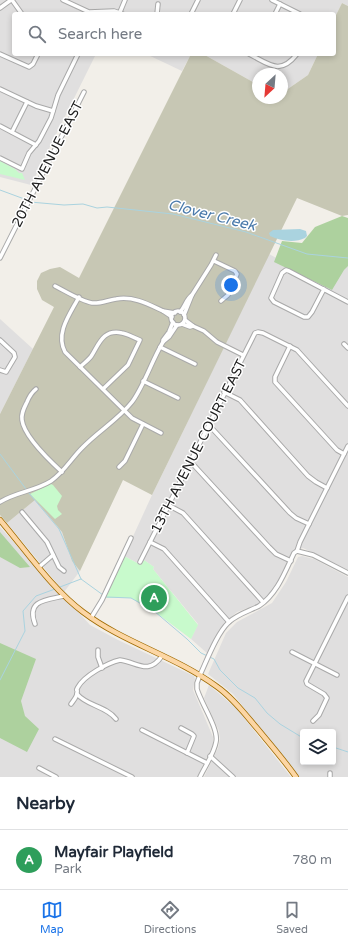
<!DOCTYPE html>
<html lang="en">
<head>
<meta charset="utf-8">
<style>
  body { margin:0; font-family:"Varela Round",sans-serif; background:#f2f2f3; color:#1f2937 }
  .controls { position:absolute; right:12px; bottom:12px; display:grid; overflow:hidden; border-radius:4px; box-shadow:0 2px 6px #0003 }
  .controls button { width:36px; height:36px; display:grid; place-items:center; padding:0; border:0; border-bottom:1px solid #e0e1e3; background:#fff; color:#1f2937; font:20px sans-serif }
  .compass { position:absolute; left:252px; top:68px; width:36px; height:36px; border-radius:50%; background:#fff; box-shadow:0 2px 6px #0003; rotate:206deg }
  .you { position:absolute; left:231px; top:285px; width:14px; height:14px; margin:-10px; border:3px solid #fff; border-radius:50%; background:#1a73e8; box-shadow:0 0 0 6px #1a73e833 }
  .badge { display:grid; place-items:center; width:26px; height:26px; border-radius:50%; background:#1a73e8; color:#fff; font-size:13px; font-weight:700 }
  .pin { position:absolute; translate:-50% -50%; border:2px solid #fff; box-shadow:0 1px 4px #0006 }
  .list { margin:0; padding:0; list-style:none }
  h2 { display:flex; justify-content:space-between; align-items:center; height:52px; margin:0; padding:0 16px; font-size:17px }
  h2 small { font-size:13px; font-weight:400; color:#747a83 }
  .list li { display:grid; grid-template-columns:26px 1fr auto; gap:12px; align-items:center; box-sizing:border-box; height:60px; padding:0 16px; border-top:1px solid #e0e1e3 }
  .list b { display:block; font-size:15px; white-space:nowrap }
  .list p { margin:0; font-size:13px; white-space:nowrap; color:#747a83 }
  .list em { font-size:13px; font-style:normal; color:#747a83 }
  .icon { flex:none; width:22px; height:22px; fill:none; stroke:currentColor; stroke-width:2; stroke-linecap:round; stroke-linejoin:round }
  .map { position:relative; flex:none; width:348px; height:777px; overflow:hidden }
  .search { position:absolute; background:#fff; box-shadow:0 2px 6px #0003; left:12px; right:12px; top:12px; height:44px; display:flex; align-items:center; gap:10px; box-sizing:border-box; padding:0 14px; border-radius:4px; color:#747a83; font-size:15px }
  .sheet { height:112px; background:#fff }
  nav { display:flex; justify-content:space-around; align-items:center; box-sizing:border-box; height:56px; border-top:1px solid #e0e1e3; background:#fff; font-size:11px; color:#747a83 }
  nav a { display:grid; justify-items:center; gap:2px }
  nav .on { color:#1a73e8 }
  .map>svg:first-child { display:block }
  .residential { fill:#e0dfdf; fill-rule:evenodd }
  .construction { fill:#c7c7b4 }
  .forest { fill:#add19e }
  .park { fill:#c8facc }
  .water { fill:#aad3df }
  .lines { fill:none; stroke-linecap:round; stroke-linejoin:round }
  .stream { stroke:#aad3df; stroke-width:1 }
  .minor-casing { stroke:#a9a9a9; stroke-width:5.5 }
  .major-casing { stroke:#a06b00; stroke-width:6 }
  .minor { stroke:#fff; stroke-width:3.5 }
  .major { stroke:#fcd6a4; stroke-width:4.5 }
  .labels { text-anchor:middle; stroke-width:3; stroke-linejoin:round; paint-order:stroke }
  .street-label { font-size:14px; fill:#222; stroke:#fff }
  .water-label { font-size:15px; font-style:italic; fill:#4a7aab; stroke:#fff }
</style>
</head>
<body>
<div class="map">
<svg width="348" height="777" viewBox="0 0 348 777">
  <rect width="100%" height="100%" fill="#f2efe9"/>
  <g class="residential">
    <path d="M0 0H348V6L342 3 334 19V14H14V54H96L31 185 0 177Z"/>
    <path d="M146 54H191L182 71Z"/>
    <path d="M203 54H318L308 75 282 93V74H258V85Z"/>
    <path d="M269 254 332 288 348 258V570L303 548 294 551 276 586 269 595 256 605 237 612 224 623 208 654 191 639 198 624 153 569 154 567 144 560 141 565 124 556 152 495Z"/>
    <path d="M0 319 33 349 0 414Z"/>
    <path d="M35 500 62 532 72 561 80 571 64 592 7 523Z"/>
    <path d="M0 527 90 625 118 640 194 676 195 679 193 690 213 737V745L197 777H0Z"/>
    <path d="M302 556 314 559 348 577V777H299L233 694 208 674 226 633 237 622 272 603 286 582 298 557ZM303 732H333V762H303Z"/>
    <path d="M209 685 237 709 291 777H204L218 748 220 739 219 731 204 698Z"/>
  </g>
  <path class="construction" d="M342 3 348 6V215L342 216 297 198 152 495 123 480 80 571 72 561 62 532 35 500 7 523 0 515V414L54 307 42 300 37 289V281L41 273 50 269 60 267 79 278 191 54H203L258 85V98H282V93L308 75 318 54H334V19Z"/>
  <g class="forest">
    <path d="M342 216 348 218V266L344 270 332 290 274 262 282 241 302 243 315 227Z"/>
    <path d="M0 532 30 567 20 568 0 557Z"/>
    <path d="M0 643 36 659 21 701 25 716 39 729 27 752 0 738Z"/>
  </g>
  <g class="park">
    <path d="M0 161 15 169 19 173H22L25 180 0 174Z"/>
    <path d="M51 484 53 485 62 496 57 506 58 510 62 514 55 519 30 494Z"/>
    <path d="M124 556 141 565 144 560 154 567 153 569 198 625 191 639 154 611 131 598H107L105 596Z"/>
  </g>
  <path class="water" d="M300 229 306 231 307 236 305 238C295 243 280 241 270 236L269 233 273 230Z"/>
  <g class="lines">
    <g class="stream">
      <path d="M0 190 27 200"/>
      <path d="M30 202 64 205 83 204 97 208 107 207 173 214 246 232 307 254 348 258"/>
      <path d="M0 454 26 489"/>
      <path d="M28 492 59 529 81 579 103 595"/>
      <path d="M60 587 81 579"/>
      <path d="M106 597 131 598 154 611 187 639 201 653 214 659 220 670 238 688 255 698 267 713 280 724 303 738"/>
      <path d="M0 680 25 631 23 611 36 596 55 589"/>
      <path d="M333 747 348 752"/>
    </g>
    <defs>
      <g id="minor">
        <path d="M12 0 22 14"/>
        <path d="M63 0 89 12 114 11 123 14"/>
        <path d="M272 0 300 14"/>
        <path d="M0 8 11 0"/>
        <path d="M120 12 125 0"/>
        <path d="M157 14 158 4"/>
        <path d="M191 14 198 0"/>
        <path d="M233 14 240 0"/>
        <path d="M275 14 280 4"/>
        <path d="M0 54 29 67 33 64 38 54"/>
        <path d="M249 54C269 64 280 76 297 54"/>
        <path d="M0 89 36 106 53 111"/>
        <path d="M0 126 36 145"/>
        <path d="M12 132 27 102"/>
        <path d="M0 158 22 169 29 153 39 141 51 118 58 95 78 54"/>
        <path d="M0 258 84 92"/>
        <path d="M214 261 235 271 237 274 228 295 221 301"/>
        <path d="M55 286C65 291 81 301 92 303 100 304 108 300 116 299 134 296 148 304 163 311"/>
        <path d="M324 289 312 312 308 317H304L274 302 271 298 282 273 286 270 289 271 348 302"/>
        <path d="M192 295 211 265 216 255"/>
        <path d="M79 297C70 314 55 333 65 352L132 418 161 433"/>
        <circle cx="178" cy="318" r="7"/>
        <path d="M180 312C185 307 186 299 192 295L184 315"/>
        <path d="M172 317 163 311 175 313"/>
        <path d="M173 322 169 332 163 340V342L169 337 177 325"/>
        <path d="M182 324 190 327 193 326 185 320"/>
        <path d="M193 326 204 331 217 342 243 355"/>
        <path d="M0 340 14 353 15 357 6 372 0 370"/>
        <path d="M344 344 348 348"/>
        <path d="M290 346 275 377V382L337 450 344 454"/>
        <path d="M160 347 195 364"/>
        <path d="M80 367C84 363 89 360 92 355 99 344 103 329 122 333 128 334 134 338 140 340L128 365 103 389"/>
        <path d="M143 381 178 398"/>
        <path d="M36 389C31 393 29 397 27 402 24 408 21 413 22 420 24 436 50 461 62 472"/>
        <path d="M224 392 240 400 308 476 316 482 327 488"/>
        <path d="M208 424 290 513 296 518 309 524"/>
        <path d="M190 461 269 547 276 554 291 561"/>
        <path d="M119 467 125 461 143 424"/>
        <path d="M0 502C16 492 35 491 51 481 64 472 71 459 82 448 98 431 118 420 132 402 144 386 152 360 163 342"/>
        <path d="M168 505 183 513 263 602"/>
        <path d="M22 512 47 542 59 567 64 571"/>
        <path d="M150 542 164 549 229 622"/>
        <path d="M297 551 313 555 348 573"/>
        <path d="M140 562 255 333 258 332 263 333 297 350 348 406"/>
        <path d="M39 567 53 555"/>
        <path d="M91 618 102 600 131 538"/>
        <path d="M35 624C26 600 46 600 64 596"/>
        <path d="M98 650V657L102 668"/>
        <path d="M292 652 337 675"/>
        <path d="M77 694C87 706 106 706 116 719"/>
        <path d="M71 704C73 701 77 697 77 693 78 687 75 693 78 687 84 676 107 663 120 660 137 662 148 676 162 656"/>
        <path d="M313 721 319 715 327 698 324 694 307 684 306 681 348 597"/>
        <path d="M181 728 192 734 194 736 187 753"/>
        <path d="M142 730 207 763"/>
        <path d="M55 739 132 777"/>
        <path d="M210 756 233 777"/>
        <path d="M39 768 56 777"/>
        <path d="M200 777C205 766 214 754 216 742 219 729 201 703 197 689V683L200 675C207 660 217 633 229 622 238 614 249 611 259 606 277 594 285 572 294 553L297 551 300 542 348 446"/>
        <path d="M330 777V773"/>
      </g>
      <path id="major" d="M0 520C25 549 52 589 83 612 124 643 175 656 216 686 232 697 244 713 256 727 270 744 284 760 296 777"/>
    </defs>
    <use href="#minor" class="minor-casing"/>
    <use href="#major" class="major-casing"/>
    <use href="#minor" class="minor"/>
    <use href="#major" class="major"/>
  </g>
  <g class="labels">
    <g class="street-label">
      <text transform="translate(47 164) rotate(-63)" y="5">20TH AVENUE EAST</text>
      <text transform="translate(198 446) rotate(-63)" y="5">13TH AVENUE COURT EAST</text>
    </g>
    <g class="water-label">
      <text transform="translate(212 215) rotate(14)" y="5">Clover Creek</text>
    </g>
  </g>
</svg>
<div class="controls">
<button><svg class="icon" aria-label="layers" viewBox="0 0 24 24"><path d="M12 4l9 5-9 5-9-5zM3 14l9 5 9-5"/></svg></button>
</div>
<svg class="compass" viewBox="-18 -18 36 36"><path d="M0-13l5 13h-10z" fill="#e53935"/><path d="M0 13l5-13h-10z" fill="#747a83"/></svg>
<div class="you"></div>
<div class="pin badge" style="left:154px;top:598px;background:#2e9e5b">A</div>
<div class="search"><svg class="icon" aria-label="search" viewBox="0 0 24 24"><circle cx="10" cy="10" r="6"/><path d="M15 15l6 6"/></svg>Search here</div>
</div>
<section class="sheet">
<h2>Nearby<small></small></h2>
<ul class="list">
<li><span class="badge" style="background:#2e9e5b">A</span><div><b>Mayfair Playfield</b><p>Park</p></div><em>780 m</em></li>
</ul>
</section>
<nav>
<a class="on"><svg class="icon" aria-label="map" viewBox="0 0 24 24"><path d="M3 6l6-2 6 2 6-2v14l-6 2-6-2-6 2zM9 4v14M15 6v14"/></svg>Map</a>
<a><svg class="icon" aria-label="directions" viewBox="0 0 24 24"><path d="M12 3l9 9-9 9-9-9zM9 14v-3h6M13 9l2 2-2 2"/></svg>Directions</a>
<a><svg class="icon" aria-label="saved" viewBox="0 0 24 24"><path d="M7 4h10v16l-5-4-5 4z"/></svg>Saved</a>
</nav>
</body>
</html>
